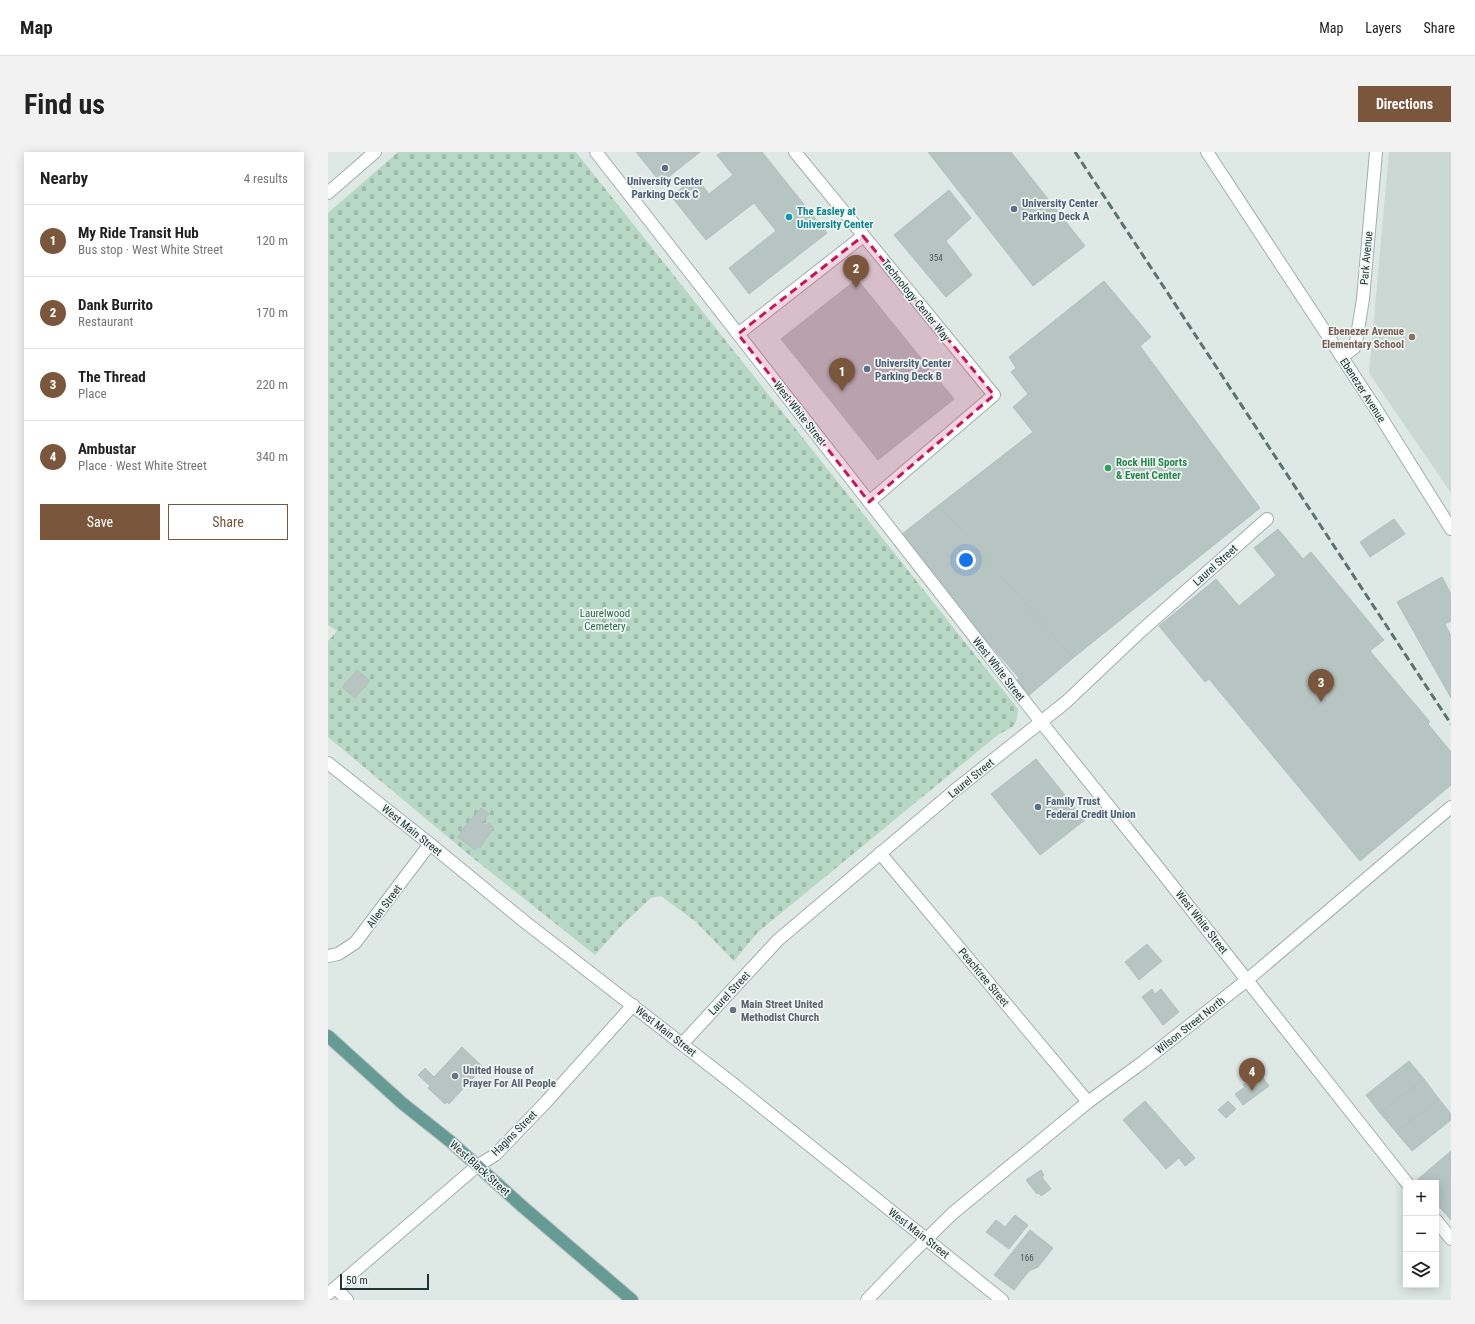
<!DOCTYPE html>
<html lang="en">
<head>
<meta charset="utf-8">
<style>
  body { margin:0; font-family:"Roboto Condensed",sans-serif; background:#f2f2f2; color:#222 }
  .controls { position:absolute; right:12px; bottom:12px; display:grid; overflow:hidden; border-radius:0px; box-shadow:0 2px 10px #0003 }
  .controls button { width:36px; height:36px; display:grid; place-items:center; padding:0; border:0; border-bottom:1px solid #e0e0e0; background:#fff; color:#222; font:20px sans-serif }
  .scale { position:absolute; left:12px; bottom:10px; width:89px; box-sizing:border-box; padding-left:4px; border:2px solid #213634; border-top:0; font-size:11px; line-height:14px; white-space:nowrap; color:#213634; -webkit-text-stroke:3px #eef5f3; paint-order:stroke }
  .you { position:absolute; left:638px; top:408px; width:14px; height:14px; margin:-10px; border:3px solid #fff; border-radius:50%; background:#1a73e8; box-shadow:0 0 0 6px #1a73e833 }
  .badge { display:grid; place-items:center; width:26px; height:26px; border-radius:50%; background:#7a563d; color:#fff; font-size:13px; font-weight:700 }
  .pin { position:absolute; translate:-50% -33px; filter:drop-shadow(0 1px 2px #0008) }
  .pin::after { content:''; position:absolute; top:21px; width:14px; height:12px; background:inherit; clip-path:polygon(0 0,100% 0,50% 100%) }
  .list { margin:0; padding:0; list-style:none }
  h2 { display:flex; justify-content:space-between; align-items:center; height:52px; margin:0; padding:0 16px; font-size:17px }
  h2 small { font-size:13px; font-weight:400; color:#767676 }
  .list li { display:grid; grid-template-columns:26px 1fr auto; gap:12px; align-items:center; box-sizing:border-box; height:72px; padding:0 16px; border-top:1px solid #e0e0e0 }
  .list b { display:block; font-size:15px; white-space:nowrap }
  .list p { margin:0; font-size:13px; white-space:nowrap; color:#767676 }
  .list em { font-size:13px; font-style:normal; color:#767676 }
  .actions { display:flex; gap:8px; padding:12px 16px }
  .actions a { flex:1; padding:9px 0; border:1px solid #7a563d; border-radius:0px; text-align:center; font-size:14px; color:#7a563d }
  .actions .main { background:#7a563d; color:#fff }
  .icon { flex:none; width:22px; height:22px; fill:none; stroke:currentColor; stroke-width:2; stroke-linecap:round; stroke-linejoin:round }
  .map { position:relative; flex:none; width:1123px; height:1148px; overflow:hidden; border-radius:0px }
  header { display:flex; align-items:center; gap:24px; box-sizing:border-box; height:56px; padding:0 20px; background:#fff; border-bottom:1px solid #e0e0e0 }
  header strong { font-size:19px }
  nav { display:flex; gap:22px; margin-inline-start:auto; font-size:14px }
  .intro { display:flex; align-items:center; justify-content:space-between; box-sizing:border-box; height:96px; padding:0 24px }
  h1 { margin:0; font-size:28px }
  .button { padding:10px 18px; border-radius:0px; background:#7a563d; color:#fff; font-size:14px; font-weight:700 }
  main { display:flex; gap:24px; padding:0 24px }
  aside { flex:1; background:#fff; border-radius:0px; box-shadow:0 2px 10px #0003 }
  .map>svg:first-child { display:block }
  .built { fill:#ccd8d4 }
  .cemetery { fill:url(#cemetery-stones) }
  .building { fill:#b7c5c2; stroke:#b1c1bd }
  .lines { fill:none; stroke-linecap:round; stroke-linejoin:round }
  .minor-casing { stroke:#a2afac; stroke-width:14 }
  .major-casing { stroke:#bcc3c2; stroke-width:14 }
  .minor { stroke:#fff; stroke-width:12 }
  .major { stroke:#669a95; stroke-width:12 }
  .rail { stroke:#5b7270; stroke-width:3; stroke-dasharray:8 4; stroke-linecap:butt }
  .marked { fill:#c2185b; fill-opacity:0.2; stroke:#c2185b; stroke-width:3; stroke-dasharray:8 5; stroke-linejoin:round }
  .service-dot { fill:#5c6f8a; stroke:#eef5f3; stroke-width:1.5 }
  .culture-dot { fill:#0f9aa8; stroke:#eef5f3; stroke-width:1.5 }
  .education-dot { fill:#8d6e63; stroke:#eef5f3; stroke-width:1.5 }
  .leisure-dot { fill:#2e9e5b; stroke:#eef5f3; stroke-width:1.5 }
  .worship-dot { fill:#6b7280; stroke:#eef5f3; stroke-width:1.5 }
  .labels { text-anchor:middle; stroke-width:3.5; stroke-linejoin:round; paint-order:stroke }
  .number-label { font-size:9px; fill:#465a58 }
  .service-label { font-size:11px; font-weight:bold; fill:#4e5e75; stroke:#eef5f3; text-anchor:start }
  .culture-label { font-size:11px; font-weight:bold; fill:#0d838f; stroke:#eef5f3; text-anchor:start }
  .street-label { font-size:11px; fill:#213634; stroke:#eef5f3 }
  .education-label { font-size:11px; font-weight:bold; fill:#785e54; stroke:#eef5f3; text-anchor:end }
  .leisure-label { font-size:11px; font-weight:bold; fill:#27864d; stroke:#eef5f3; text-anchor:start }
  .park-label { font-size:11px; fill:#2f694f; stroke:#eef5f3 }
  .worship-label { font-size:11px; font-weight:bold; fill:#5b616d; stroke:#eef5f3; text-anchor:start }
</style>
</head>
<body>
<header>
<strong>Map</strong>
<nav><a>Map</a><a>Layers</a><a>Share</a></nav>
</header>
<div class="intro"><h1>Find us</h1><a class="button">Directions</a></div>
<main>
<aside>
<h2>Nearby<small>4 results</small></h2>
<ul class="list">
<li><span class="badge">1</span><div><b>My Ride Transit Hub</b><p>Bus stop · West White Street</p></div><em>120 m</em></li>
<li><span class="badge">2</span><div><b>Dank Burrito</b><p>Restaurant</p></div><em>170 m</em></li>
<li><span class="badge">3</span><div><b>The Thread</b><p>Place</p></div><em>220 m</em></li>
<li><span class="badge">4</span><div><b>Ambustar</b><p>Place · West White Street</p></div><em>340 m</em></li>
</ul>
<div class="actions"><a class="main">Save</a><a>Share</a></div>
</aside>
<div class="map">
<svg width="1123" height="1148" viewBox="0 0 1123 1148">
  <defs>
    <pattern id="cemetery-stones" width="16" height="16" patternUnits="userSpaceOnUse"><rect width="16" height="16" fill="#b8d8c6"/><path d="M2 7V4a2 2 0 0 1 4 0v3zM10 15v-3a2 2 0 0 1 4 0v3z" fill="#9ebaab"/></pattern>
  </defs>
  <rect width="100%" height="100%" fill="#dee8e5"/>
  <path class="built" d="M1061 0H1123V341L1041 221Z"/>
  <path class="cemetery" d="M70 0H248L690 557C689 574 686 575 671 582L430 780 406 809 368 770 333 744 323 746 294 773 267 803 145 706 0 585V489L9 479 0 473V61Z"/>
  <g class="building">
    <path d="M308 0H372L333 31Z"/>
    <path d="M394 0H434L499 81 421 142 401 116 448 79 426 51 378 88 343 44 368 25 381 42 405 23 389 3Z"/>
    <path d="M600 0H683L757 94 705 134Z"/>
    <path d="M621 38 643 66 618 89 644 123 618 145 566 83Z"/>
    <path d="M529 127 626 247 550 308 453 187Z"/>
    <path d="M776 129 823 185 812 194 932 356 745 506 611 353 705 280 685 255 700 242 683 220 688 216 681 205Z"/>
    <path d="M611 353 745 506 699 545 687 530 691 526 624 449 574 382Z"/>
    <path d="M1066 367 1077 382 1042 405 1032 390Z"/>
    <path d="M950 377 975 407 983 400 1056 488 1042 499 1102 570 1100 572 1123 600V633L1032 709 881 527 877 530 831 474 888 427 911 454 948 423 926 396Z"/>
    <path d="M1114 425 1123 442V469L1117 472 1123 484V546L1069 450Z"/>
    <path d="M29 518 42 529 27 546 14 535Z"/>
    <path d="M708 607 757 668 712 703 663 642Z"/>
    <path d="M153 656 161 662 154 670 158 674 160 671 166 676 152 696 150 694 147 698 130 685 133 681 132 680Z"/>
    <path d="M819 792 834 809 811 828 797 810Z"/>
    <path d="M824 837 827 842 833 837 851 860 835 873 814 845Z"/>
    <path d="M134 895 155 915 121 952 119 950 117 952 100 936 102 934 90 923 97 916 106 925Z"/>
    <path d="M1081 909 1096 927 1052 961 1038 943Z"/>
    <path d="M932 922 941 934 915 953 907 942 917 935 915 933Z"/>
    <path d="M1096 927 1111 947 1068 980 1052 961Z"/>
    <path d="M1111 947 1123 962V968L1084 999 1068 980Z"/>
    <path d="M817 949 867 1006 857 1014 851 1006 838 1017 795 968Z"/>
    <path d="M900 949 908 957 898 966 890 958Z"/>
    <path d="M1123 999V1068L1108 1051V1031H1091L1089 1028Z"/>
    <path d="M713 1018 716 1023 714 1025 723 1037 713 1044 711 1041 709 1042 698 1028Z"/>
    <path d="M687 1063 700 1073 681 1097 658 1080 668 1068 677 1075Z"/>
    <path d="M702 1078 725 1096 710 1115 701 1119 686 1138 666 1123Z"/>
  </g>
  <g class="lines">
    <defs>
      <g id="minor">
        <path d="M268 0 713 570 821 704 1079 1031"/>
        <path d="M467 0 666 243 541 350"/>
        <path d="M879 0 1046 254 1123 377"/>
        <path d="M0 41 47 0"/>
        <path d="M410 182 535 84"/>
        <path d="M1014 205 1026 196 1028 190 1035 147 1048 0"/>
        <path d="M0 611 102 692 197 770 404 931 674 1148"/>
        <path d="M552 701 760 950"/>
        <path d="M0 804 10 802 27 791 102 692"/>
        <path d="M354 892 450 788 626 639 738 550 813 479 939 367"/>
        <path d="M1108 1068 1123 1087"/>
        <path d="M8 1136 19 1148"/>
        <path d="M0 1142 149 1014 167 1003 218 950 305 853"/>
        <path d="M539 1148 582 1103 625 1061 760 950 815 910 919 828 1123 655"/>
      </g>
      <path id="major" d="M0 884 74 951 123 990 195 1055 304 1148"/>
    </defs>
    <use href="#minor" class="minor-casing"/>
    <use href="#major" class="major-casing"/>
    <use href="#minor" class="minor"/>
    <use href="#major" class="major"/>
    <path class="rail" d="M747 0 1123 572"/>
  </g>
  <path class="marked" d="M535 84 666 243 541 350 410 182Z"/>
  <g class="service-dot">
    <circle cx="337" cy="16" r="4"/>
    <circle cx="686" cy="57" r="4"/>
    <circle cx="539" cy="217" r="4"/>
    <circle cx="710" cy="655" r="4"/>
  </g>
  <circle class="culture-dot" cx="461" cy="65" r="4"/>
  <circle class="education-dot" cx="1084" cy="185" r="4"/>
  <circle class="leisure-dot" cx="780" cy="316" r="4"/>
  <g class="worship-dot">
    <circle cx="405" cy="858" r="4"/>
    <circle cx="127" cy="924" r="4"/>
  </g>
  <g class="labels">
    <g class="number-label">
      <text x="608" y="109">354</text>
      <text x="699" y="1109">166</text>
    </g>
    <g class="service-label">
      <text x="337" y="33" text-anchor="middle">University Center<tspan x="337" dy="13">Parking Deck C</tspan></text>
      <text x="694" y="55">University Center<tspan x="694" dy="13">Parking Deck A</tspan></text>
      <text x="547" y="215">University Center<tspan x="547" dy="13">Parking Deck B</tspan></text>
      <text x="718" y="653">Family Trust<tspan x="718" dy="13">Federal Credit Union</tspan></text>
    </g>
    <g class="culture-label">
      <text x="469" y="63">The Easley at<tspan x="469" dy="13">University Center</tspan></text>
    </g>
    <g class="street-label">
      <text transform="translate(1038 106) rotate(-85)" y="4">Park Avenue</text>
      <text transform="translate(588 148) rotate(51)" y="4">Technology Center Way</text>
      <text transform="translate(1035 238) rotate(57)" y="4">Ebenezer Avenue</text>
      <text transform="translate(472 261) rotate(52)" y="4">West White Street</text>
      <text transform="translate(887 413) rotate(-42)" y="4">Laurel Street</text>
      <text transform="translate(671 517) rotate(52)" y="4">West White Street</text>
      <text transform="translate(643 626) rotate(-39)" y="4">Laurel Street</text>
      <text transform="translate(84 678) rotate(39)" y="4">West Main Street</text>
      <text transform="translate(56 754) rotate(-53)" y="4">Allen Street</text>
      <text transform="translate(874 770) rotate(52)" y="4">West White Street</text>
      <text transform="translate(656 825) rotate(50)" y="4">Peachtree Street</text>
      <text transform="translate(401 841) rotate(-47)" y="4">Laurel Street</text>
      <text transform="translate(862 873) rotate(-38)" y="4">Wilson Street North</text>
      <text transform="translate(338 879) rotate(38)" y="4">West Main Street</text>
      <text transform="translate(186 981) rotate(-45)" y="4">Hagins Street</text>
      <text transform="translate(152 1016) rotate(42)" y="4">West Black Street</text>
      <text transform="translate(591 1081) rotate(38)" y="4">West Main Street</text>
    </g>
    <g class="education-label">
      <text x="1076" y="183">Ebenezer Avenue<tspan x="1076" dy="13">Elementary School</tspan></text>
    </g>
    <g class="leisure-label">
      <text x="788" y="314">Rock Hill Sports<tspan x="788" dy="13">&amp; Event Center</tspan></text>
    </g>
    <g class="park-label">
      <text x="277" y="465">Laurelwood<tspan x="277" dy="13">Cemetery</tspan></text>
    </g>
    <g class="worship-label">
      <text x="413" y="856">Main Street United<tspan x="413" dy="13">Methodist Church</tspan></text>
      <text x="135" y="922">United House of<tspan x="135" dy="13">Prayer For All People</tspan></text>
    </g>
  </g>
</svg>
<div class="controls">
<button>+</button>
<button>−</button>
<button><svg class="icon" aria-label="layers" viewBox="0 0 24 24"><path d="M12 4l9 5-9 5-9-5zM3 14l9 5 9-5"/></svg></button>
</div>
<div class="scale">50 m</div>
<div class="you"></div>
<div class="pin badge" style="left:514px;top:239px">1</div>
<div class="pin badge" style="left:528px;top:136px">2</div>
<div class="pin badge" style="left:993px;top:550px">3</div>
<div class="pin badge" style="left:924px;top:939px">4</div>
</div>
</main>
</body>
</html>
